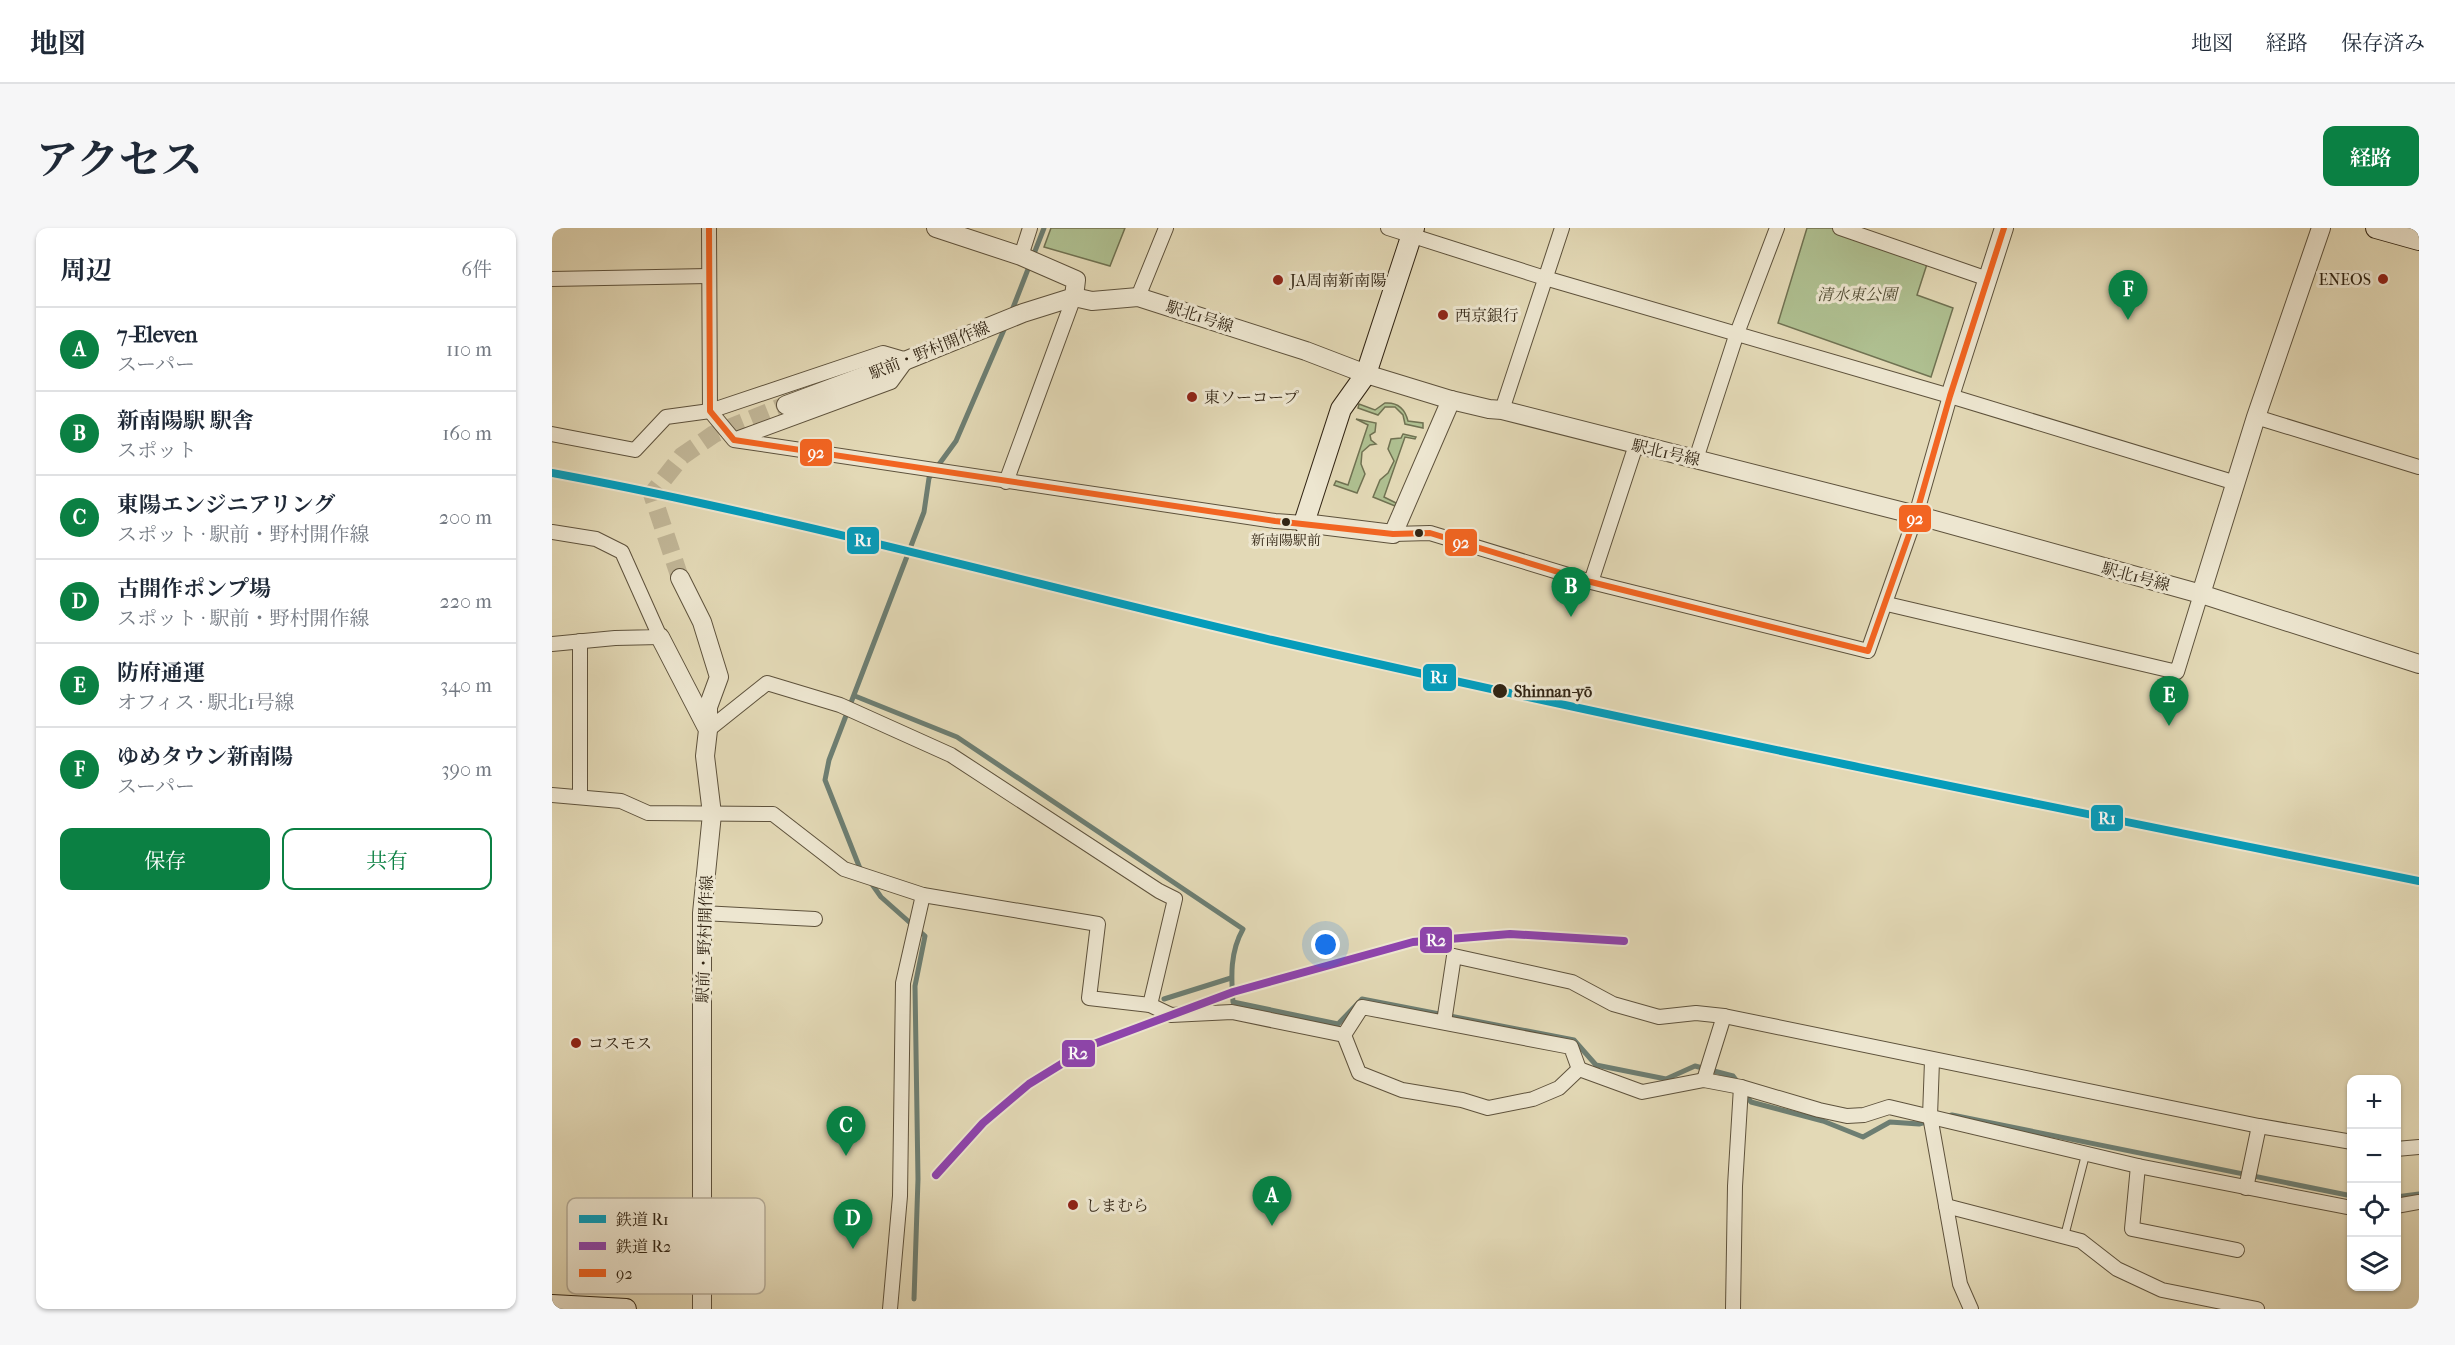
<!DOCTYPE html>
<html lang="ja">
<head>
<meta charset="utf-8">
<style>
  body { margin:0; font-family:"IM FELL French Canon","Noto Serif JP",serif; background:#f6f6f7; color:#1f2937 }
  .controls { position:absolute; right:18px; bottom:18px; display:grid; overflow:hidden; border-radius:12px; box-shadow:0 2px 4px #0004 }
  .controls button { width:54px; height:54px; display:grid; place-items:center; padding:0; border:0; border-bottom:2px solid #e0e1e3; background:#fff; color:#1f2937; font:30px sans-serif }
  .you { position:absolute; left:774px; top:717px; width:21px; height:21px; margin:-15px; border:4px solid #fff; border-radius:50%; background:#1a73e8; box-shadow:0 0 0 9px #1a73e833 }
  .badge { display:grid; place-items:center; width:39px; height:39px; border-radius:50%; background:#0b8043; color:#fff; font-size:20px; font-weight:700 }
  .pin { position:absolute; translate:-50% -50px; filter:drop-shadow(0 2px 3px #0008) }
  .pin::after { content:''; position:absolute; top:32px; width:21px; height:18px; background:inherit; clip-path:polygon(0 0,100% 0,50% 100%) }
  .list { margin:0; padding:0; list-style:none }
  h2 { display:flex; justify-content:space-between; align-items:center; height:78px; margin:0; padding:0 24px; font-size:26px }
  h2 small { font-size:20px; font-weight:400; color:#747a83 }
  .list li { display:grid; grid-template-columns:39px 1fr auto; gap:18px; align-items:center; box-sizing:border-box; height:84px; padding:0 24px; border-top:2px solid #e0e1e3 }
  .list b { display:block; font-size:22px; white-space:nowrap }
  .list p { margin:0; font-size:20px; white-space:nowrap; color:#747a83 }
  .list em { font-size:20px; font-style:normal; color:#747a83 }
  .actions { display:flex; gap:12px; padding:18px 24px }
  .actions a { flex:1; padding:14px 0; border:2px solid #0b8043; border-radius:12px; text-align:center; font-size:21px; color:#0b8043 }
  .actions .main { background:#0b8043; color:#fff }
  .icon { flex:none; width:33px; height:33px; fill:none; stroke:currentColor; stroke-width:2; stroke-linecap:round; stroke-linejoin:round }
  .map { position:relative; flex:none; width:1867px; height:1081px; overflow:hidden; border-radius:12px }
  header { display:flex; align-items:center; gap:36px; box-sizing:border-box; height:84px; padding:0 30px; background:#fff; border-bottom:2px solid #e0e1e3 }
  header strong { font-size:28px }
  nav { display:flex; gap:33px; margin-inline-start:auto; font-size:21px }
  .intro { display:flex; align-items:center; justify-content:space-between; box-sizing:border-box; height:144px; padding:0 36px }
  h1 { margin:0; font-size:42px }
  .button { padding:15px 27px; border-radius:12px; background:#0b8043; color:#fff; font-size:21px; font-weight:700 }
  main { display:flex; gap:36px; padding:0 36px }
  aside { flex:1; background:#fff; border-radius:12px; box-shadow:0 2px 4px #0004 }
  .map>svg:first-child { display:block }
  .green { fill:#afc091; stroke:#707252; stroke-width:1.5 }
  .lines { fill:none; stroke-linecap:round; stroke-linejoin:round }
  .stream { stroke:#6d7e72; stroke-width:5 }
  .tertiary-tunnel { stroke:#c0b596; stroke-width:18; stroke-dasharray:18 9; stroke-linecap:butt }
  .service-casing { stroke:#5e523c; stroke-width:9 }
  .minor-casing { stroke:#5e523c; stroke-width:16 }
  .tertiary-casing { stroke:#5e523c; stroke-width:20 }
  .secondary-casing { stroke:#322514; stroke-width:22 }
  .service { stroke:#ede6d0; stroke-width:7 }
  .minor { stroke:#ede6d0; stroke-width:14 }
  .tertiary { stroke:#ede6d0; stroke-width:18 }
  .secondary { stroke:#ede6d0; stroke-width:20 }
  .rail-casing { stroke:#322514; stroke-width:7 }
  .rail { stroke:#ede6d0; stroke-width:4.5; stroke-dasharray:14; stroke-linecap:butt }
  .bus-1-casing { stroke:#ede6d0; stroke-width:10 }
  .bus-1 { stroke:#f26522; stroke-width:6 }
  .rail-1-casing { stroke:#ede6d0; stroke-width:12 }
  .rail-2-casing { stroke:#ede6d0; stroke-width:12 }
  .rail-1 { stroke:#059cbb; stroke-width:8 }
  .rail-2 { stroke:#8e44ad; stroke-width:8 }
  .poi-dot { fill:#8f2418; stroke:#ede6d0; stroke-width:2 }
  .bus-dot { fill:#322514; stroke:#ede6d0; stroke-width:2 }
  .labels { text-anchor:middle; stroke-width:6; stroke-linejoin:round; paint-order:stroke }
  .bus-label { font-size:14px; fill:#322514; stroke:#ede6d0 }
  .poi-label { font-size:16px; fill:#322514; stroke:#ede6d0; text-anchor:start }
  .park-label { font-size:16px; font-style:italic; fill:#514c33; stroke:#ede6d0 }
  .street-label { font-size:16px; fill:#322514; stroke:#ede6d0 }
  .stop-label { font-size:16px; font-weight:bold; fill:#322514; stroke:#ede6d0; text-anchor:start }
  .key { fill:#ede6d0; stroke:#b5ac98; stroke-width:1.5 }
  .key-label { font-size:16px; fill:#322514 }
  .line-badge { stroke:#ede6d0; stroke-width:2 }
  .badge-label { font-size:16px; text-anchor:middle; font-weight:bold; fill:#fff }
</style>
</head>
<body>
<header>
<strong>地図</strong>
<nav><a>地図</a><a>経路</a><a>保存済み</a></nav>
</header>
<div class="intro"><h1>アクセス</h1><a class="button">経路</a></div>
<main>
<aside>
<h2>周辺<small>6件</small></h2>
<ul class="list">
<li><span class="badge">A</span><div><b>7-Eleven</b><p>スーパー</p></div><em>110 m</em></li>
<li><span class="badge">B</span><div><b>新南陽駅 駅舎</b><p>スポット</p></div><em>160 m</em></li>
<li><span class="badge">C</span><div><b>東陽エンジニアリング</b><p>スポット · 駅前・野村開作線</p></div><em>200 m</em></li>
<li><span class="badge">D</span><div><b>古開作ポンプ場</b><p>スポット · 駅前・野村開作線</p></div><em>220 m</em></li>
<li><span class="badge">E</span><div><b>防府通運</b><p>オフィス · 駅北1号線</p></div><em>340 m</em></li>
<li><span class="badge">F</span><div><b>ゆめタウン新南陽</b><p>スーパー</p></div><em>390 m</em></li>
</ul>
<div class="actions"><a class="main">保存</a><a>共有</a></div>
</aside>
<div class="map">
<svg width="1867" height="1081" viewBox="0 0 1867 1081">
  <rect width="100%" height="100%" fill="#e3d9b6"/>
  <filter id="stains"><feTurbulence type="fractalNoise" baseFrequency=".00333" numOctaves="4"/><feColorMatrix values="0 0 0 0 .2 0 0 0 0 .09 0 0 0 0 .02 0 0 0 .5 -.17"/></filter>
  <radialGradient id="worn" r=".72"><stop offset=".6" stop-color="#630" stop-opacity="0"/><stop offset="1" stop-color="#630" stop-opacity=".3"/></radialGradient>
  <g class="green">
    <path d="M499 0H573L558 38 492 19Z"/>
    <path d="M1255 0H1280L1376 33 1365 67 1401 80 1379 149 1226 95Z"/>
    <path d="M833 175C846 174 853 181 856 193L871 195V200L853 196 851 187 843 179H833L826 187 806 180 807 176 823 182Z"/>
    <path d="M804 191 824 195 823 204 818 207 819 212 824 216 818 217 810 224 809 236 813 246 805 265 782 257 784 253 796 257 816 197Z"/>
    <path d="M851 206 864 209 863 211 853 209 832 269 844 275 843 278 821 269 828 252 836 245 842 233 836 221 839 211 849 210Z"/>
  </g>
  <g class="lines">
    <g class="stream">
      <path d="M459 85 492 0"/>
      <path d="M303 468 405 509 691 701C678 724 679 748 681 774L786 796 810 771 1022 812 1044 837 1114 851 1143 838 1181 848 1187 856"/>
      <path d="M311 645 307 638 273 552 277 532 372 284 377 250 404 213 454 97"/>
      <path d="M317 652 329 669 373 708 363 758 366 951 362 1071"/>
      <path d="M612 771 679 750"/>
      <path d="M1192 864 1199 874 1271 893 1311 909 1338 894 1367 896 1378 893"/>
      <path d="M1393 889 1400 887 1800 968"/>
      <path d="M1844 969 1867 966"/>
    </g>
    <path class="tertiary-tunnel" d="M128 350 100 266 130 228 162 206 234 177"/>
    <defs>
      <path id="service" d="M1512 1010 1534 925"/>
      <g id="minor">
        <path d="M157 0 158 183 182 212 723 293 752 295"/>
        <path d="M836 0 993 50 1398 168 1684 255"/>
        <path d="M1288 0 1436 51"/>
        <path d="M469 28 478 0"/>
        <path d="M0 51 156 48"/>
        <path d="M586 69 614 0"/>
        <path d="M950 182 1010 0"/>
        <path d="M1704 189 1867 239"/>
        <path d="M0 206 83 222 114 189 158 183 331 125 355 132 339 154 184 211"/>
        <path d="M1144 231 1184 108 1225 0"/>
        <path d="M454 254 522 69"/>
        <path d="M0 304 44 311 70 324 108 409 63 410 0 416"/>
        <path d="M841 306 878 305 1039 354 1316 423 1364 287 1398 168"/>
        <path d="M1039 354 1084 217"/>
        <path d="M1335 376 1625 444 1649 366"/>
        <path d="M156 502 215 455 288 477 399 527 607 663 623 671 598 777"/>
        <path d="M0 567 69 573 96 585 221 586 292 641 371 667 546 696 537 770 598 777 619 787 680 784 792 807 807 845 850 862 910 872 936 880 981 871 1007 860 1027 841"/>
        <path d="M28 569V413"/>
        <path d="M150 685 263 691"/>
        <path d="M892 794 902 728 1020 754 1061 776 1107 789 1144 785 1172 788 1707 898 1800 914"/>
        <path d="M792 807 810 779 1019 819 1027 841"/>
        <path d="M1380 833 1378 888 1408 1056 1419 1081"/>
        <path d="M1027 841 1090 864 1152 852 1189 859 1267 882 1295 888 1312 887 1337 879 1586 938 1800 980"/>
        <path d="M1152 852 1172 788"/>
        <path d="M1844 921 1867 919"/>
        <path d="M1586 938 1580 1001 1685 1022"/>
        <path d="M1694 960 1707 898"/>
        <path d="M1394 978 1529 1013 1565 1041 1610 1062 1705 1081"/>
        <path d="M1844 978 1867 974"/>
        <path d="M338 1081 348 968 351 755 371 667"/>
        <path d="M1181 1081 1183 958 1189 859"/>
      </g>
      <g id="tertiary">
        <path d="M384 0 469 28 524 52 522 69"/>
        <path d="M1398 168 1452 0"/>
        <path d="M234 177 355 132 471 85 522 69 540 73 586 69 754 123 814 146 899 172 937 181 950 182 1364 287 1649 366 1867 436"/>
        <path d="M752 295 841 306 899 172"/>
        <path d="M128 350 150 394 167 449 156 479V502L153 528 160 586 150 685V1081"/>
        <path d="M1649 366 1704 189 1769 0"/>
        <path d="M108 409 154 498"/>
      </g>
      <g id="secondary">
        <path d="M1824 0 1867 12"/>
        <path d="M752 295 789 181 814 146 862 0"/>
        <path d="M0 1077 74 1081"/>
      </g>
    </defs>
    <use href="#service" class="service-casing"/>
    <use href="#minor" class="minor-casing"/>
    <use href="#tertiary" class="tertiary-casing"/>
    <use href="#secondary" class="secondary-casing"/>
    <use href="#service" class="service"/>
    <use href="#minor" class="minor"/>
    <use href="#tertiary" class="tertiary"/>
    <use href="#secondary" class="secondary"/>
    <defs>
      <path id="rail" d="M384 947 431 895 477 856 542 816 681 764 861 714 958 706 1072 713"/>
    </defs>
    <use href="#rail" class="rail-casing"/>
    <use href="#rail" class="rail"/>
    <defs>
      <path id="bus-1" d="M157 0 158 183 182 212 723 293 841 306 878 305 1039 354 1316 423 1364 287 1398 168 1452 0"/>
    </defs>
    <use href="#bus-1" class="bus-1-casing"/>
    <use href="#bus-1" class="bus-1"/>
    <defs>
      <path id="rail-1" d="M0 245C242 290 480 356 720 412 1101 499 1484 576 1867 653"/>
      <path id="rail-2" d="M384 947 431 895 477 856 542 816 681 764 861 714 958 706 1072 713"/>
    </defs>
    <use href="#rail-1" class="rail-1-casing"/>
    <use href="#rail-2" class="rail-2-casing"/>
    <use href="#rail-1" class="rail-1"/>
    <use href="#rail-2" class="rail-2"/>
  </g>
  <g class="poi-dot">
    <circle cx="1831" cy="51" r="6"/>
    <circle cx="726" cy="52" r="6"/>
    <circle cx="891" cy="87" r="6"/>
    <circle cx="640" cy="169" r="6"/>
    <circle cx="24" cy="815" r="6"/>
    <circle cx="521" cy="977" r="6"/>
  </g>
  <g class="bus-dot">
    <circle cx="734" cy="294" r="5"/>
    <circle cx="867" cy="305" r="5"/>
    <circle cx="948" cy="463" r="8"/>
  </g>
  <g class="labels">
    <g class="bus-label">
      <text x="734" y="317">新南陽駅前</text>
    </g>
    <g class="poi-label">
      <text x="1819" y="57" text-anchor="end">ENEOS</text>
      <text x="738" y="58">JA周南新南陽</text>
      <text x="903" y="93">西京銀行</text>
      <text x="652" y="175">東ソーコープ</text>
      <text x="36" y="821">コスモス</text>
      <text x="533" y="983">しまむら</text>
    </g>
    <g class="park-label">
      <text x="1305" y="72">清水東公園</text>
    </g>
    <g class="street-label">
      <text transform="translate(648 88) rotate(18)" y="6">駅北1号線</text>
      <text transform="translate(377 122) rotate(-22)" y="6">駅前・野村開作線</text>
      <text transform="translate(1114 224) rotate(13)" y="6">駅北1号線</text>
      <text transform="translate(1584 348) rotate(15)" y="6">駅北1号線</text>
      <text transform="translate(152 711) rotate(-88)" y="6">駅前・野村開作線</text>
    </g>
    <g class="stop-label">
      <text x="962" y="469">Shinnan-yō</text>
    </g>
  </g>
  <rect x="15" y="970" width="198" height="96" rx="9" class="key"/>
  <rect x="27" y="987" width="27" height="8" fill="#059cbb"/>
  <rect x="27" y="1014" width="27" height="8" fill="#8e44ad"/>
  <rect x="27" y="1041" width="27" height="8" fill="#f26522"/>
  <g class="key-label">
    <text x="64" y="997">鉄道 R1</text>
    <text x="64" y="1024">鉄道 R2</text>
    <text x="64" y="1051">92</text>
  </g>
  <g class="line-badge">
    <rect x="247" y="210" width="34" height="29" rx="6" fill="#f26522"/>
    <rect x="1346" y="276" width="34" height="29" rx="6" fill="#f26522"/>
    <rect x="294" y="298" width="34" height="29" rx="6" fill="#059cbb"/>
    <rect x="892" y="300" width="34" height="29" rx="6" fill="#f26522"/>
    <rect x="870" y="435" width="35" height="29" rx="6" fill="#059cbb"/>
    <rect x="1538" y="576" width="34" height="28" rx="6" fill="#059cbb"/>
    <rect x="867" y="698" width="34" height="28" rx="6" fill="#8e44ad"/>
    <rect x="509" y="811" width="35" height="29" rx="6" fill="#8e44ad"/>
  </g>
  <g class="badge-label">
    <text x="264" y="230">92</text>
    <text x="1363" y="296">92</text>
    <text x="311" y="318">R1</text>
    <text x="909" y="320">92</text>
    <text x="887" y="455">R1</text>
    <text x="1555" y="596">R1</text>
    <text x="884" y="718">R2</text>
    <text x="526" y="831">R2</text>
  </g>
  <rect width="100%" height="100%" filter="url(#stains)"/>
  <rect width="100%" height="100%" fill="url(#worn)"/>
</svg>
<div class="controls">
<button>+</button>
<button>−</button>
<button><svg class="icon" aria-label="locate" viewBox="0 0 24 24"><circle cx="12" cy="12" r="6"/><path d="M12 2v4M12 18v4M2 12h4M18 12h4"/></svg></button>
<button><svg class="icon" aria-label="layers" viewBox="0 0 24 24"><path d="M12 4l9 5-9 5-9-5zM3 14l9 5 9-5"/></svg></button>
</div>
<div class="you"></div>
<div class="pin badge" style="left:720px;top:998px">A</div>
<div class="pin badge" style="left:1019px;top:389px">B</div>
<div class="pin badge" style="left:294px;top:928px">C</div>
<div class="pin badge" style="left:301px;top:1021px">D</div>
<div class="pin badge" style="left:1617px;top:498px">E</div>
<div class="pin badge" style="left:1576px;top:92px">F</div>
</div>
</main>
</body>
</html>
